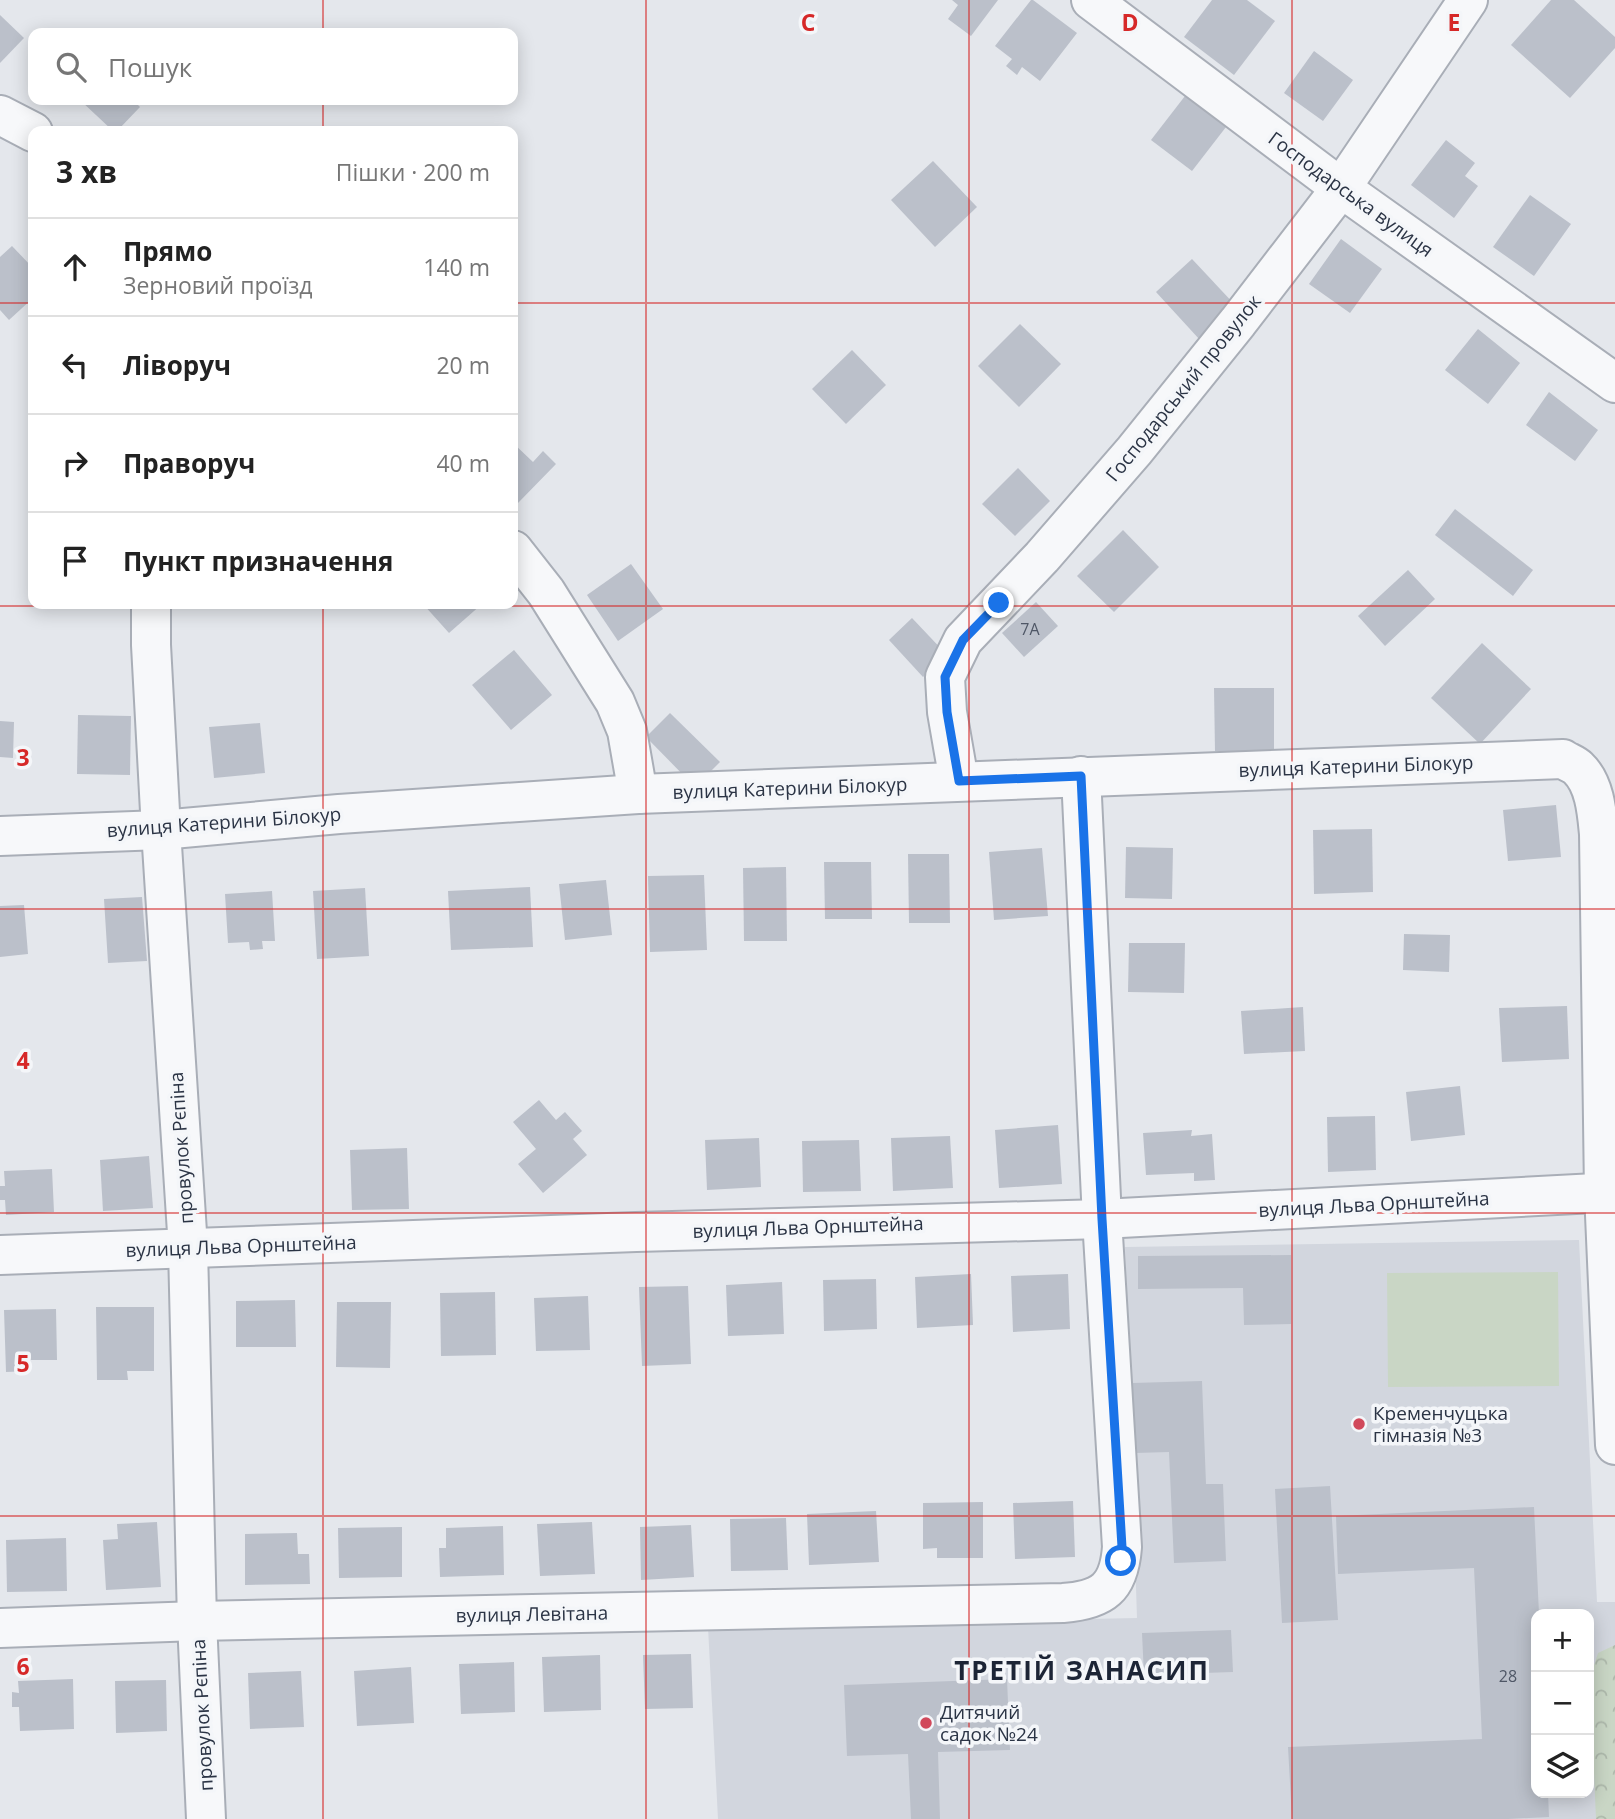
<!DOCTYPE html>
<html lang="uk">
<head>
<meta charset="utf-8">
<style>
  body { margin:0; font-family:"Open Sans",sans-serif; background:#f6f6f6; color:#222 }
  .controls { position:absolute; right:21px; bottom:21px; display:grid; overflow:hidden; border-radius:14px; box-shadow:0 4px 18px #0003 }
  .controls button { width:63px; height:63px; display:grid; place-items:center; padding:0; border:0; border-bottom:2px solid #e0e0e0; background:#fff; color:#222; font:35px sans-serif }
  .stop { position:absolute; width:21px; height:21px; margin:-16px; border:5px solid #1a73e8; border-radius:50%; background:#fff }
  .stop.end { background:#1a73e8; border-color:#fff; box-shadow:0 2px 7px #0008 }
  .list { margin:0; padding:0; list-style:none }
  h2 { display:flex; justify-content:space-between; align-items:center; height:91px; margin:0; padding:0 28px; font-size:30px }
  h2 small { font-size:23px; font-weight:400; color:#767676 }
  .list li { display:grid; grid-template-columns:46px 1fr auto; gap:21px; align-items:center; box-sizing:border-box; height:98px; padding:0 28px; border-top:2px solid #e0e0e0 }
  .list b { display:block; font-size:26px; white-space:nowrap }
  .list p { margin:0; font-size:23px; white-space:nowrap; color:#767676 }
  .list em { font-size:23px; font-style:normal; color:#767676 }
  .icon { flex:none; width:38px; height:38px; fill:none; stroke:currentColor; stroke-width:2; stroke-linecap:round; stroke-linejoin:round }
  .map { position:relative; flex:none; width:1615px; height:1819px; overflow:hidden }
  .search { position:absolute; background:#fff; box-shadow:0 4px 18px #0003; left:28px; top:28px; width:490px; height:77px; display:flex; align-items:center; gap:18px; box-sizing:border-box; padding:0 24px; border-radius:14px; color:#767676; font-size:26px }
  .panel { position:absolute; background:#fff; box-shadow:0 4px 18px #0003; left:28px; top:126px; width:490px; height:483px; border-radius:14px }
  .map>svg:first-child { display:block }
  .built { fill:#d2d6de; fill-rule:evenodd }
  .park { fill:url(#park-crowns) }
  .pitch { fill:#c9d6c5 }
  .building { fill:#bbc0ca }
  .lines { fill:none; stroke-linecap:round; stroke-linejoin:round }
  .minor-casing { stroke:#a9aeb7; stroke-width:42 }
  .minor { stroke:#f7f8fa; stroke-width:38 }
  .route { stroke:#1a73e8; stroke-width:9 }
  .grid { fill:none; stroke:#d62828; stroke-width:2; stroke-opacity:0.55 }
  .poi-dot { fill:#d1495b; stroke:#f4f6f9; stroke-width:2.5 }
  .labels { text-anchor:middle; stroke-width:7; stroke-linejoin:round; paint-order:stroke }
  .number-label { font-size:16px; fill:#4f5766 }
  .street-label { font-size:19px; fill:#2b3445; stroke:#f4f6f9 }
  .poi-label { font-size:19px; fill:#2b3445; stroke:#f4f6f9; text-anchor:start }
  .district-label { font-size:26px; font-weight:bold; letter-spacing:2px; fill:#1d2536; stroke:#f4f6f9 }
  .grid-label { font-size:23px; text-anchor:middle; font-weight:bold; fill:#d62828; stroke:#f4f6f9; stroke-width:7; stroke-linejoin:round; paint-order:stroke }
</style>
</head>
<body>
<div class="map">
<svg width="1615" height="1819" viewBox="0 0 1615 1819">
  <defs>
    <pattern id="park-crowns" width="20" height="18" patternUnits="userSpaceOnUse" patternTransform="scale(1.75)"><rect width="20" height="18" fill="#c9d6c5"/><path d="M2 6a3 3 0 1 1 6 0M12 15a3 3 0 1 1 6 0" fill="none" stroke="#adb8ab"/></pattern>
  </defs>
  <rect width="100%" height="100%" fill="#e4e7ec"/>
  <path class="built" d="M1579 1240 1597 1602H1615V1819H718L708 1627 1137 1618 1125 1247ZM1536 1614H1589V1793H1536Z"/>
  <path class="park" d="M1615 1645V1819H1596L1590 1678 1598 1653Z"/>
  <path class="pitch" d="M1558 1272 1559 1386 1388 1387 1387 1273Z"/>
  <g class="building">
    <path d="M952 0H998L971 36 948 19 958 5Z"/>
    <path d="M1031 0H1033L1077 33 1040 81 1022 67 1017 75 1006 66 1012 59 995 46Z"/>
    <path d="M1212 0H1247L1275 21 1234 75 1184 37Z"/>
    <path d="M1551 0H1574L1615 37V48L1570 98 1511 45Z"/>
    <path d="M0 15 24 38 0 63Z"/>
    <path d="M1314 51 1353 80 1323 121 1284 93Z"/>
    <path d="M1185 96 1226 127 1192 171 1151 140Z"/>
    <path d="M80 100H133L140 107 117 131H113Z"/>
    <path d="M1446 140 1475 163 1465 176 1478 186 1454 218 1411 185Z"/>
    <path d="M933 161 977 207 935 247 891 200Z"/>
    <path d="M1530 195 1571 224 1534 276 1493 247Z"/>
    <path d="M1341 239 1382 269 1350 313 1309 284Z"/>
    <path d="M12 246 33 268V298L9 320 0 310V257Z"/>
    <path d="M1192 259 1236 306 1200 340 1156 292Z"/>
    <path d="M1020 324 1061 364 1019 407 978 366Z"/>
    <path d="M1478 329 1520 363 1488 404 1445 370Z"/>
    <path d="M852 350 886 385 846 424 812 389Z"/>
    <path d="M1549 392 1598 430 1575 461 1526 425Z"/>
    <path d="M513 443 533 462 543 451 556 464 518 503 513 498Z"/>
    <path d="M1018 468 1050 501 1015 536 982 504Z"/>
    <path d="M1455 509 1533 570 1513 596 1435 535Z"/>
    <path d="M1123 530 1159 567 1114 612 1077 576Z"/>
    <path d="M631 564 663 609 618 641 587 595Z"/>
    <path d="M1408 570 1435 599 1385 646 1358 616Z"/>
    <path d="M1036 602 1058 626 1024 657 1002 633Z"/>
    <path d="M423 604H482L449 633Z"/>
    <path d="M912 618 947 655 923 677 889 640Z"/>
    <path d="M1482 643 1531 689 1480 744 1431 698Z"/>
    <path d="M514 650 552 695 511 730 472 685Z"/>
    <path d="M1214 688H1274V751H1215Z"/>
    <path d="M670 713 720 762 695 787 646 737Z"/>
    <path d="M78 715 131 716 130 775 77 774Z"/>
    <path d="M0 721 14 722 13 758 0 757Z"/>
    <path d="M260 723 265 773 214 778 209 727Z"/>
    <path d="M1556 805 1561 857 1508 861 1503 810Z"/>
    <path d="M1372 829 1373 892 1314 894 1313 830Z"/>
    <path d="M1126 847 1173 848 1172 899 1125 898Z"/>
    <path d="M1042 848 1048 916 994 920 989 852Z"/>
    <path d="M908 854H949L950 923H909Z"/>
    <path d="M824 862H871L872 919H825Z"/>
    <path d="M786 867 787 941H744L743 868Z"/>
    <path d="M704 875 707 950 650 952 648 876Z"/>
    <path d="M606 880 612 935 565 940 559 884Z"/>
    <path d="M530 887 533 947 451 950 448 891Z"/>
    <path d="M365 888 369 956 317 959 313 891Z"/>
    <path d="M272 891 275 941H262L263 949 250 950 249 942 228 943 225 894Z"/>
    <path d="M142 897 147 961 108 963 104 899Z"/>
    <path d="M24 905 28 954 0 957V906Z"/>
    <path d="M1404 934 1450 935 1449 972 1403 970Z"/>
    <path d="M1129 943H1185L1184 993 1128 992Z"/>
    <path d="M1567 1006 1569 1059 1502 1062 1499 1008Z"/>
    <path d="M1303 1007 1305 1051 1244 1054 1241 1011Z"/>
    <path d="M1460 1086 1465 1135 1411 1141 1406 1092Z"/>
    <path d="M539 1100 556 1120 565 1112 582 1131 573 1139 587 1155 543 1193 518 1164 536 1149 513 1122Z"/>
    <path d="M1375 1116 1376 1170 1328 1172 1327 1117Z"/>
    <path d="M1058 1125 1062 1184 999 1188 995 1130Z"/>
    <path d="M1192 1130 1191 1136 1212 1134 1215 1180 1194 1181V1173L1146 1175 1143 1133Z"/>
    <path d="M950 1136 953 1188 893 1191 891 1138Z"/>
    <path d="M759 1138 761 1187 707 1190 705 1140Z"/>
    <path d="M859 1140 861 1191 803 1192 802 1141Z"/>
    <path d="M407 1148 409 1209 352 1210 350 1150Z"/>
    <path d="M149 1156 153 1208 103 1211 100 1160Z"/>
    <path d="M52 1169 54 1212 6 1215 5 1200H0V1186H5L4 1171Z"/>
    <path d="M1291 1255V1324L1244 1325 1243 1288 1138 1289V1256Z"/>
    <path d="M971 1274 973 1325 917 1328 915 1277Z"/>
    <path d="M1068 1274 1070 1329 1013 1332 1011 1276Z"/>
    <path d="M876 1279 877 1329 824 1331 823 1280Z"/>
    <path d="M782 1282 784 1334 728 1336 726 1285Z"/>
    <path d="M688 1286 691 1364 642 1366 639 1287Z"/>
    <path d="M495 1292 496 1355 441 1356 440 1293Z"/>
    <path d="M588 1296 590 1350 536 1351 534 1298Z"/>
    <path d="M295 1300 296 1347H236V1301Z"/>
    <path d="M337 1302H391L390 1368 336 1367Z"/>
    <path d="M96 1307H154V1371H127L128 1380H97Z"/>
    <path d="M56 1309 57 1360H29V1371L6 1372 4 1310Z"/>
    <path d="M1202 1381 1206 1484H1223L1226 1561 1174 1563 1169 1452 1135 1453 1132 1383Z"/>
    <path d="M1330 1486 1338 1620 1282 1623 1275 1489Z"/>
    <path d="M1073 1501 1075 1557 1015 1559 1013 1503Z"/>
    <path d="M983 1502V1558H937V1548L923 1549V1503Z"/>
    <path d="M1534 1507 1539 1614H1536V1793H1548L1549 1817 1508 1819H1292L1288 1747 1482 1739 1474 1568 1338 1574 1336 1516Z"/>
    <path d="M876 1511 879 1562 809 1565 807 1514Z"/>
    <path d="M786 1518 788 1570 731 1571 730 1519Z"/>
    <path d="M157 1522 161 1587 106 1590 103 1540 118 1539 117 1524Z"/>
    <path d="M592 1522 595 1574 540 1576 537 1524Z"/>
    <path d="M691 1525 694 1577 641 1580 640 1527Z"/>
    <path d="M503 1526 504 1575 440 1577 439 1548H446V1528Z"/>
    <path d="M402 1527V1577L339 1578 338 1528Z"/>
    <path d="M297 1533 298 1554H309L310 1584 245 1585V1534Z"/>
    <path d="M66 1538 67 1591 7 1592 6 1540Z"/>
    <path d="M1231 1630 1233 1672 1144 1675 1142 1633Z"/>
    <path d="M691 1654 693 1708 645 1709 643 1655Z"/>
    <path d="M600 1655 601 1710 544 1712 542 1657Z"/>
    <path d="M514 1662 515 1712 461 1714 459 1664Z"/>
    <path d="M411 1667 414 1723 357 1726 354 1671Z"/>
    <path d="M301 1671 304 1727 250 1729 248 1673Z"/>
    <path d="M73 1679 74 1729 20 1731 19 1707H12V1692L19 1693 18 1681Z"/>
    <path d="M1007 1679 1010 1750 938 1752 940 1819H911L908 1754 847 1756 844 1685Z"/>
    <path d="M166 1680 167 1731 116 1733 115 1681Z"/>
  </g>
  <g class="lines">
    <defs>
      <g id="minor">
        <path d="M1091 0 1341 188 1615 383"/>
        <path d="M0 115 33 132"/>
        <path d="M513 550 546 592 615 702 627 731 638 794"/>
        <path d="M151 604V645L161 830 188 1248 197 1621 206 1819"/>
        <path d="M959 781 947 712 945 677 963 640 1042 557 1134 451 1238 322 1341 188 1468 0"/>
        <path d="M0 836 161 830 339 814 638 794 1563 759C1567 762 1574 764 1578 768 1595 784 1597 813 1599 834L1604 1192 1615 1445"/>
        <path d="M0 1255 636 1232 1102 1219 1615 1192"/>
        <path d="M0 1628 197 1621 1063 1603C1103 1600 1119 1588 1122 1547L1102 1219 1081 776"/>
      </g>
    </defs>
    <use href="#minor" class="minor-casing"/>
    <use href="#minor" class="minor"/>
  </g>
  <g class="lines">
    <path class="route" d="M999 603 963 640 945 677 947 712 959 781 1081 776 1102 1219 1122 1547 1121 1561"/>
  </g>
  <path class="grid" d="M323 0V33M646 0V1819M969 0V1819M1292 0V1819M323 100V131M0 303H33M513 303H1615M323 604V1819M0 606H1615M0 909H1615M0 1213H1615M0 1516H1615"/>
  <g class="poi-dot">
    <circle cx="1359" cy="1424" r="7"/>
    <circle cx="926" cy="1723" r="7"/>
  </g>
  <g class="labels">
    <g class="number-label">
      <text x="1030" y="635">7А</text>
      <text x="1508" y="1682">28</text>
    </g>
    <g class="street-label">
      <text transform="translate(1351 194) rotate(36)" y="7">Господарська вулиця</text>
      <text transform="translate(1183 388) rotate(-51)" y="7">Господарський провулок</text>
      <text transform="translate(1356 766) rotate(-2)" y="7">вулиця Катерини Білокур</text>
      <text transform="translate(790 788) rotate(-2)" y="7">вулиця Катерини Білокур</text>
      <text transform="translate(224 822) rotate(-4)" y="7">вулиця Катерини Білокур</text>
      <text transform="translate(181 1148) rotate(-94)" y="7">провулок Рєпіна</text>
      <text transform="translate(1374 1204) rotate(-3)" y="7">вулиця Льва Орнштейна</text>
      <text transform="translate(808 1227) rotate(-2)" y="7">вулиця Льва Орнштейна</text>
      <text transform="translate(241 1246) rotate(-2)" y="7">вулиця Льва Орнштейна</text>
      <text transform="translate(532 1614) rotate(-1)" y="7">вулиця Левітана</text>
      <text transform="translate(202 1715) rotate(-93)" y="7">провулок Рєпіна</text>
    </g>
    <g class="poi-label">
      <text x="1373" y="1420">Кременчуцька<tspan x="1373" dy="22">гімназія №3</tspan></text>
      <text x="940" y="1719">Дитячий<tspan x="940" dy="22">садок №24</tspan></text>
    </g>
    <g class="district-label">
      <text x="1082" y="1680">ТРЕТІЙ ЗАНАСИП</text>
    </g>
  </g>
  <g class="grid-label">
    <text x="808" y="31">C</text>
    <text x="1130" y="31">D</text>
    <text x="1454" y="31">E</text>
    <text x="23" y="766">3</text>
    <text x="23" y="1069">4</text>
    <text x="23" y="1372">5</text>
    <text x="23" y="1675">6</text>
  </g>
</svg>
<div class="controls">
<button>+</button>
<button>−</button>
<button><svg class="icon" aria-label="layers" viewBox="0 0 24 24"><path d="M12 4l9 5-9 5-9-5zM3 14l9 5 9-5"/></svg></button>
</div>
<div class="stop" style="left:1121px;top:1561px"></div>
<div class="stop end" style="left:999px;top:603px"></div>
<div class="search"><svg class="icon" aria-label="search" viewBox="0 0 24 24"><circle cx="10" cy="10" r="6"/><path d="M15 15l6 6"/></svg>Пошук</div>
<section class="panel">
<h2>3 хв<small>Пішки · 200 m</small></h2>
<ul class="list">
<li><svg class="icon" aria-label="ahead" viewBox="0 0 24 24"><path d="M12 20V5M6 11l6-6 6 6"/></svg><div><b>Прямо</b><p>Зерновий проїзд</p></div><em>140 m</em></li>
<li><svg class="icon" aria-label="left" viewBox="0 0 24 24"><path d="M17 20v-9H6M10 6l-5 5 5 5"/></svg><div><b>Ліворуч</b></div><em>20 m</em></li>
<li><svg class="icon" aria-label="right" viewBox="0 0 24 24"><path d="M7 20v-9h11M14 6l5 5-5 5"/></svg><div><b>Праворуч</b></div><em>40 m</em></li>
<li><svg class="icon" aria-label="arrive" viewBox="0 0 24 24"><path d="M6 21V4h12l-3 4 3 4H6"/></svg><div><b>Пункт призначення</b></div></li>
</ul>
</section>
</div>
</body>
</html>
